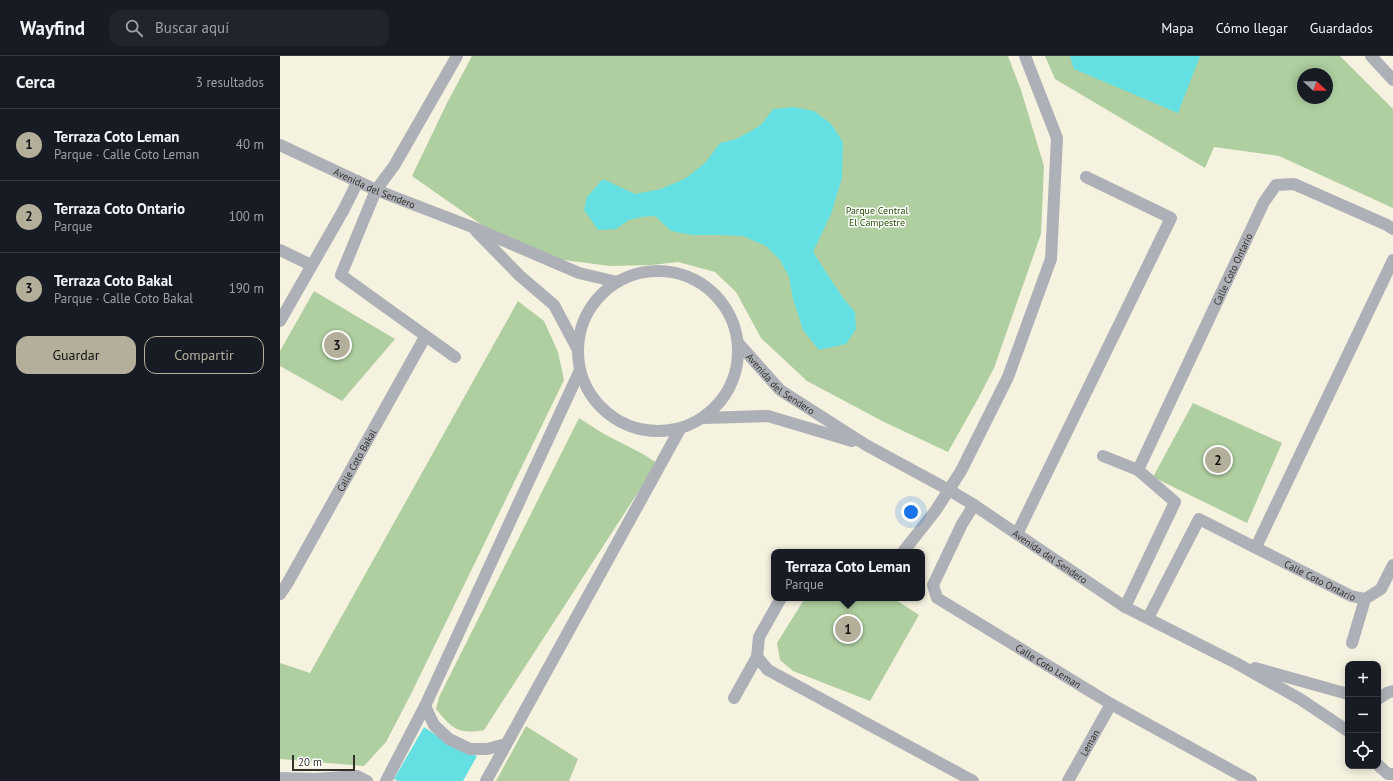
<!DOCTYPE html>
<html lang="es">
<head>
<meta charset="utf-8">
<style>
  body { margin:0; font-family:"PT Sans",sans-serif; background:#20242c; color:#f1f3f6 }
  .controls { position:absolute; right:12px; bottom:12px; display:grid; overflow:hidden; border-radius:8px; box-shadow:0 2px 10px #0003 }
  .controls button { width:36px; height:36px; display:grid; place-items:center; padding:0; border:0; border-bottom:1px solid #363941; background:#171b24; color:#f1f3f6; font:20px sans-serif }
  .compass { position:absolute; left:1017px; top:12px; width:36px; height:36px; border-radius:50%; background:#171b24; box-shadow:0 2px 10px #0003; rotate:111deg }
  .scale { position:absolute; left:12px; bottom:10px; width:63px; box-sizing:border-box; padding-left:4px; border:2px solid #32302a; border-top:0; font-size:11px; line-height:14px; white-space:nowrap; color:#32302a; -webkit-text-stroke:3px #fff; paint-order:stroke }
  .you { position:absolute; left:631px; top:456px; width:14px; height:14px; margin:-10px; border:3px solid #fff; border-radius:50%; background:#1a73e8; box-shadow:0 0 0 6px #1a73e833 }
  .badge { display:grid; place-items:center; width:26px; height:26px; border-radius:50%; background:#b4af9a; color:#111; font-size:13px; font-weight:700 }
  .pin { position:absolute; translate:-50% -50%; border:2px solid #fff; box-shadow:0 1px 4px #0006 }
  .popup { position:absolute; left:491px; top:493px; width:154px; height:52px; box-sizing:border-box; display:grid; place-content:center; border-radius:8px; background:#171b24; filter:drop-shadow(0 1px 3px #0005); font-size:13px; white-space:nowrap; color:#9ea1a6 }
  .popup b { font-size:15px; color:#f1f3f6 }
  .popup::after { content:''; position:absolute; left:50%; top:100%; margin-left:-8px; border:8px solid transparent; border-top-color:#171b24 }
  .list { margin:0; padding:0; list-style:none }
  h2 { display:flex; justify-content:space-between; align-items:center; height:52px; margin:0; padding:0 16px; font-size:17px }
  h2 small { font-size:13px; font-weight:400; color:#9ea1a6 }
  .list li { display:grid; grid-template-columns:26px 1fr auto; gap:12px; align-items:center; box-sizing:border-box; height:72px; padding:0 16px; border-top:1px solid #363941 }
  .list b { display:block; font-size:15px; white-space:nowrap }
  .list p { margin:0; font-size:13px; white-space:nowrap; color:#9ea1a6 }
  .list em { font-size:13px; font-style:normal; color:#9ea1a6 }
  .actions { display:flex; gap:8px; padding:12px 16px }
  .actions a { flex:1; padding:9px 0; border:1px solid #b4af9a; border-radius:12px; text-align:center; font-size:14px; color:#b4af9a }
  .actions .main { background:#b4af9a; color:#111 }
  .icon { flex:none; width:22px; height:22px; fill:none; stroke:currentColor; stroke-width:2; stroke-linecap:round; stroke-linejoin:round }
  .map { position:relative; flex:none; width:1113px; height:725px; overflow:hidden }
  header { display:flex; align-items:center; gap:24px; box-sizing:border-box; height:56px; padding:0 20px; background:#171b24; border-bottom:1px solid #363941 }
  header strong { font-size:19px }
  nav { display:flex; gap:22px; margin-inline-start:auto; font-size:14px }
  .search { width:280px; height:36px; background:#20242c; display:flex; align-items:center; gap:10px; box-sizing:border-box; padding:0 14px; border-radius:12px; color:#9ea1a6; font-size:15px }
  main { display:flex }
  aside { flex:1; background:#171b24 }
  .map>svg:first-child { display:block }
  .green { fill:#afcfa0; fill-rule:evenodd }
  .water { fill:#65e0e2 }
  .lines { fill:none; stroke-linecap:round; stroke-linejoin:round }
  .minor { stroke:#aeb0b7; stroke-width:12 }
  .labels { text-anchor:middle; stroke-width:3; stroke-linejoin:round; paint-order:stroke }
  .street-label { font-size:10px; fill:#32302a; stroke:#fff }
  .park-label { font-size:10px; fill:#224d00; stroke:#fff }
</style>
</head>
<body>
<header>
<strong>Wayfind</strong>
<div class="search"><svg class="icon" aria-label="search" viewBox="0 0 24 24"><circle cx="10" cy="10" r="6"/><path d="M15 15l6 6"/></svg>Buscar aquí</div>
<nav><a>Mapa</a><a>Cómo llegar</a><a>Guardados</a></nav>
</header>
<main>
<aside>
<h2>Cerca<small>3 resultados</small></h2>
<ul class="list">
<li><span class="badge">1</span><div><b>Terraza Coto Leman</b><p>Parque · Calle Coto Leman</p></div><em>40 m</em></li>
<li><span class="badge">2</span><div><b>Terraza Coto Ontario</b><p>Parque</p></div><em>100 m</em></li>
<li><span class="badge">3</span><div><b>Terraza Coto Bakal</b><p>Parque · Calle Coto Bakal</p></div><em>190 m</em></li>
</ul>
<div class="actions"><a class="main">Guardar</a><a>Compartir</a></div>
</aside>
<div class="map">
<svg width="1113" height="725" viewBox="0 0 1113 725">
  <rect width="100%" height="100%" fill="#f6f2e0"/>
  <g class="green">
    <path d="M192 0H728L741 34 764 110 761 178 714 312 699 341 668 396 604 366 527 325 481 282 456 236 435 216 398 206 372 209 330 210 276 203 219 181 132 120 167 47Z"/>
    <path d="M765 0H1060L1113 53V152L999 100 934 91 925 112 775 23ZM1023 18H1047V42H1023Z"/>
    <path d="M34 235 115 283 62 345 0 310V295Z"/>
    <path d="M238 245 264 265 278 296 284 324 131 638 106 686 84 710 0 703V607L30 617Z"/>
    <path d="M913 347 1002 387 967 467 873 421Z"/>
    <path d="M299 362 324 378 363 398 377 407 204 674C179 679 171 672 156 653L159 641Z"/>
    <path d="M525 542H613L639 559 590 645 513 615 500 604 497 587Z"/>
    <path d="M246 670 298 703 289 725H216Z"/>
  </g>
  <g class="water">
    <path d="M790 0H920L898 57 794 13Z"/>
    <path d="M514 51 534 55 551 68 563 86 562 122 551 158 533 196 563 242 575 256 576 273 566 288 539 294 523 274 513 243 509 221 500 204 486 190 463 180 441 179H412L391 175 375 160 361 161 349 164 336 173 318 174 304 154 307 141 323 123 355 138 381 133 406 122 425 107 440 87 456 83 471 75 482 68 493 53Z"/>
    <path d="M144 671 168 687 197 700 183 725H118L114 723Z"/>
  </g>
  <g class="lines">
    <g class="minor">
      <path d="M1091 0 1113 24"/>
      <path id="s1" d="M0 89 96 134 192 171 299 217 337 226"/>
      <path d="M196 175 240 220 274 249 298 294"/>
      <path d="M0 194 31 209"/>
      <circle cx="378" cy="295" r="80"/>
      <path d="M0 265 63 155 78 125"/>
      <path id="s2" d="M459 288 500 334 586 389 669 434 694 449 845 551 956 607 1020 643 1068 675"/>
      <path d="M175 301 61 219 96 134 114 110 177 0"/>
      <path d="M424 362 488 360 572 385"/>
      <path d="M823 400 858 414 895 446 845 551"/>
      <path id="s3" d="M858 414 984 146 996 129 1014 128 1107 169 1113 173"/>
      <path id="s4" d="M694 449 682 468 653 529 657 542 831 648 971 725"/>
      <path d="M737 478 891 162 806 121"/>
      <path d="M976 491 1113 204"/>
      <path d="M623 496 656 454 681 415 728 321 771 203 777 82 745 0"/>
      <path id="s5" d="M0 538 7 528 145 281"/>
      <path id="s6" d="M868 562 919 463 1071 540 1085 543"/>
      <path d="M1072 587 1085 543 1101 533 1113 509"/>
      <path d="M477 601 488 614 693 725"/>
      <path d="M975 612 1068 638"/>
      <path d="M454 642 477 601 479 581 501 542"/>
      <path d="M1098 643 1107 637 1113 635"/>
      <path d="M145 650 154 669 169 683 190 693H207L226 688"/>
      <path d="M1098 709 1108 718H1113"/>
      <path d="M0 722 35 723 77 720 87 725"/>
      <path d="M106 725 145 650 300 314"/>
      <path d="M206 725 400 373"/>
      <path id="s7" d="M788 725 831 648"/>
    </g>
  </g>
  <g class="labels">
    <g class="street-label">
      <text dy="4" stroke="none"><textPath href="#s1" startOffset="104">Avenida del Sendero</textPath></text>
      <text dy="4" stroke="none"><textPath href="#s3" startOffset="222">Calle Coto Ontario</textPath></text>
      <text dy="4" stroke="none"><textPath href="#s2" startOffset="58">Avenida del Sendero</textPath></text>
      <text dy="4" stroke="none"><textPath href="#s5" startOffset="154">Calle Coto Bakal</textPath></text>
      <text dy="4" stroke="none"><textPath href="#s2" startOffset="379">Avenida del Sendero</textPath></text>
      <text dy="4" stroke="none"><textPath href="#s6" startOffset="247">Calle Coto Ontario</textPath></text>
      <text dy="4" stroke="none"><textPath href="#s4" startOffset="234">Calle Coto Leman</textPath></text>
      <text dy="4" stroke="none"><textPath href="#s7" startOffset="44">Leman</textPath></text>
    </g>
    <g class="park-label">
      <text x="597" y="158">Parque Central<tspan x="597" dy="12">El Campestre</tspan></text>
    </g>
  </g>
</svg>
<div class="controls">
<button>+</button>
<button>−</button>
<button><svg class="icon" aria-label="locate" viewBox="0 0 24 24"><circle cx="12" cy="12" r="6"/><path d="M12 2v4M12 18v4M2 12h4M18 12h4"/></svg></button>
</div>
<svg class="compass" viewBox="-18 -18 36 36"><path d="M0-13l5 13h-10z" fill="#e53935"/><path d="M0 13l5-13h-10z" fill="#9ea1a6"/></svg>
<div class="scale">20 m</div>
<div class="you"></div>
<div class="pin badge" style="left:568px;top:573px">1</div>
<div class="popup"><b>Terraza Coto Leman</b>Parque</div>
<div class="pin badge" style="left:938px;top:404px">2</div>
<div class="pin badge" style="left:57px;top:289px">3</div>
</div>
</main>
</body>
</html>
